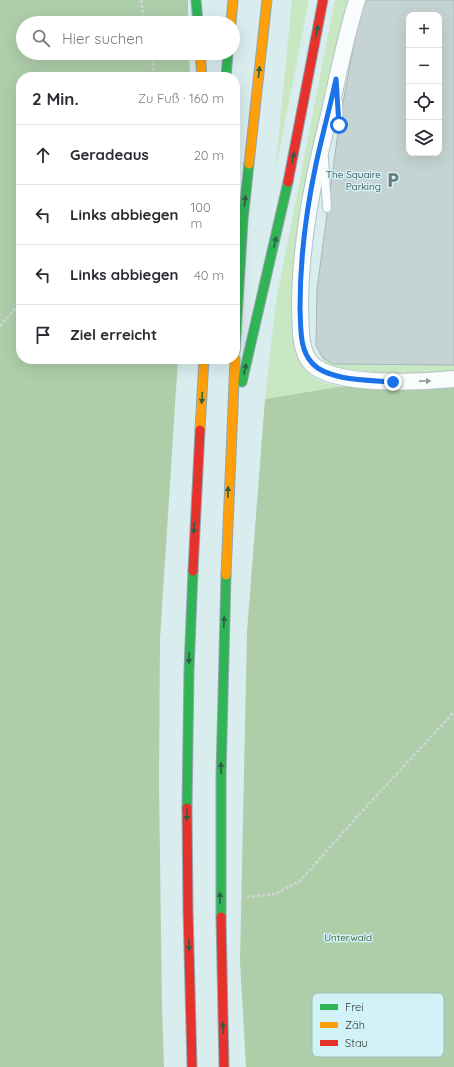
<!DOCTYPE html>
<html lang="de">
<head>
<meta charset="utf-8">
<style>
  body { margin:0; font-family:Quicksand,sans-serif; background:#f2f2f3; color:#2b2b33 }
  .controls { position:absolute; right:12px; top:12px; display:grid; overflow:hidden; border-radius:8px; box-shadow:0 4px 16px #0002 }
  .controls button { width:36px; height:36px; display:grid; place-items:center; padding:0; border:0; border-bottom:1px solid #e1e1e2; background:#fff; color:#2b2b33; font:20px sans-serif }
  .stop { position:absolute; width:12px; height:12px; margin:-9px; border:3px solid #1a73e8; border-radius:50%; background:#fff }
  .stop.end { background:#1a73e8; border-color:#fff; box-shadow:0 1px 4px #0008 }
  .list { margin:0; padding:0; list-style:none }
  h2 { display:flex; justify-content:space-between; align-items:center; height:52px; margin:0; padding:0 16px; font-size:17px }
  h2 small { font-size:13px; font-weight:400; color:#7c7c81 }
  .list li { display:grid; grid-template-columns:26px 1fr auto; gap:12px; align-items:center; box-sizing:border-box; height:60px; padding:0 16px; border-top:1px solid #e1e1e2 }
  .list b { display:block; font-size:15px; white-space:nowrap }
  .list em { font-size:13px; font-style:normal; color:#7c7c81 }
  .icon { flex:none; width:22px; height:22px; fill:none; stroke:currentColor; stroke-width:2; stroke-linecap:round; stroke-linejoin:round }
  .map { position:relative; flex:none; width:454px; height:1067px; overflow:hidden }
  .search { position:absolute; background:#fff; box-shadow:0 4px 16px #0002; left:16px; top:16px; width:224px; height:44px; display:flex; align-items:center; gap:10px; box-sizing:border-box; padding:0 14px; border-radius:22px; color:#7c7c81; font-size:15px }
  .panel { position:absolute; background:#fff; box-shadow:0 4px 16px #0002; left:16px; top:72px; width:224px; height:292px; border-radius:16px }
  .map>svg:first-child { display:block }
  .green { fill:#c7e8c3 }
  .forest { fill:#aeceaa }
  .building { fill:#c5d4d2; stroke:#a8b6b4; fill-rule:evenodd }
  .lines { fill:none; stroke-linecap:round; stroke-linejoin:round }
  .lane-casing { stroke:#b3c2c3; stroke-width:10 }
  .street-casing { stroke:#b3c2c3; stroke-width:18 }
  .fast-casing { stroke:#93a6ad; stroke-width:11 }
  .slow-casing { stroke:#93a6ad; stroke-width:11 }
  .jam-casing { stroke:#93a6ad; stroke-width:11 }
  .path { stroke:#d0d6d6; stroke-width:2.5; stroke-dasharray:3 2; stroke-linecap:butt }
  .lane { stroke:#f9fcfc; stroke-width:8 }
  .street { stroke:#f9fcfc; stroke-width:16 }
  .fast { stroke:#30b455; stroke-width:9 }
  .slow { stroke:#ff9f0a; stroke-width:9 }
  .jam { stroke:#e5322d; stroke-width:9 }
  .oneway { fill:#2e5f44 }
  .oneway2 { fill:#939b9c }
  .route { stroke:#1a73e8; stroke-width:5 }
  .labels { text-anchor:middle; stroke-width:3; stroke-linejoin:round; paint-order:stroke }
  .poi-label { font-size:10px; fill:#2d3a3c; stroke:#d1f2f6; text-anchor:end }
  .park-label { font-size:10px; fill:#284414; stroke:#d1f2f6 }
  .key { fill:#d1f2f6; stroke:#a0bbbe; stroke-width:1 }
  .key-label { font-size:11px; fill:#2d3a3c }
</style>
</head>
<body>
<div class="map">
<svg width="454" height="1067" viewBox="0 0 454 1067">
  <rect width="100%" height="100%" fill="#d9ecee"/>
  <g class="green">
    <path d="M292 0H309L275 172Z"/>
    <path d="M335 0H350C340 27 334 54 327 82 315 133 305 185 299 237 296 255 296 274 295 292 294 311 290 340 298 358 307 379 326 385 347 387H338L265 399 276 302Z"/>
    <path d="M323 358 333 364 454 365V373L386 374 333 367 327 364 322 360Z"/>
  </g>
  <g class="forest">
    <path d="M0 0H188V23H23V53H189L190 77H21V359H178L160 639 159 784 162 1006 164 1067H0Z"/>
    <path d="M338 387H454V1067H246L240 961 247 632 265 399Z"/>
  </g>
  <path class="building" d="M365 0H454V365L333 364 323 358 316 346 317 289 339 125 355 38 362 9ZM409 15H439V153H409Z"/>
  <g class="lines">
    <defs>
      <g id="lane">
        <path d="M338 102 339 125"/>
        <path d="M324 158 327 208"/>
      </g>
      <path id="street" d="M357 0C345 38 338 76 329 115 313 179 300 243 300 309 301 326 299 351 312 364 335 387 423 382 454 379"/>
      <g id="fast">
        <path d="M196 0 198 23"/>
        <path d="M226 77 228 53"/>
        <path d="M235 351 243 220 249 164"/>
        <path d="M242 382 288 182"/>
        <path d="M187 808 189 670 193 571"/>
        <path d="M221 917V776L226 575"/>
      </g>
      <g id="slow">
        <path d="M231 23 233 0"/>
        <path d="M200 53 202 77"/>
        <path d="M249 164 267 0"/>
        <path d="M200 430 204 359"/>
        <path d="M226 575 235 359"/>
      </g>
      <g id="jam">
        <path d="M288 182 323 0"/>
        <path d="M193 571 200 430"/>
        <path d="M187 808 188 910 192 1067"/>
        <path d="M221 917 224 1067"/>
      </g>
    </defs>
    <use href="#lane" class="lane-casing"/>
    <use href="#street" class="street-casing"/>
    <use href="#fast" class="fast-casing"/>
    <use href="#slow" class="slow-casing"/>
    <use href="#jam" class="jam-casing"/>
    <g class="path">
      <path d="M141 0 145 23"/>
      <path d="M151 53 155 77"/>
      <path d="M0 326 21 302"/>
      <path d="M247 897 275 894 300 881 355 819 454 712"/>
    </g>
    <use href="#lane" class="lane"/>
    <use href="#street" class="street"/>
    <use href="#fast" class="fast"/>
    <use href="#slow" class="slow"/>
    <use href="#jam" class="jam"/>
  </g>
  <defs><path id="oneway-solid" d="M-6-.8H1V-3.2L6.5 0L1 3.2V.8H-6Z"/></defs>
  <g class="oneway">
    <use href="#oneway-solid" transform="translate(317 31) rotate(-79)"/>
    <use href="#oneway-solid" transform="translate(259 72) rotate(-84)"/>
    <use href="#oneway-solid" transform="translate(293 158) rotate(-79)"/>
    <use href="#oneway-solid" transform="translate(245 201) rotate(-84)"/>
    <use href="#oneway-solid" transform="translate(275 242) rotate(-78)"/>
    <use href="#oneway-solid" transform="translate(245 369) rotate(-77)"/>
    <use href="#oneway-solid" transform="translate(202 398) rotate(93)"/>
    <use href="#oneway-solid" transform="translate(228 492) rotate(-88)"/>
    <use href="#oneway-solid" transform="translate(194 528) rotate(93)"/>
    <use href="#oneway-solid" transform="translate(224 622) rotate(-88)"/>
    <use href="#oneway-solid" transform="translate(189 658) rotate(92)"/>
    <use href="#oneway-solid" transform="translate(221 768) rotate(-90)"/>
    <use href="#oneway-solid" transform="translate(187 815) rotate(91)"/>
    <use href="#oneway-solid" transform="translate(220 898) rotate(-91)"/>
    <use href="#oneway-solid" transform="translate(189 945) rotate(89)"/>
    <use href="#oneway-solid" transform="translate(223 1028) rotate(-92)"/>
  </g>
  <use class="oneway2" href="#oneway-solid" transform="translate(425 381) rotate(-1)"/>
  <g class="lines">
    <path class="route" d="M339 125 336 79C330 107 322 136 316 164 306 211 300 260 300 308 301 326 299 349 312 363 328 381 370 380 393 382"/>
  </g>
  <defs>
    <symbol id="parking-bare" viewBox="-9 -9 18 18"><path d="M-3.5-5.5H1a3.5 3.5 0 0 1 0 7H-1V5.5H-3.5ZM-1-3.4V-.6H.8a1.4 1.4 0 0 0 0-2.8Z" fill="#69787a" stroke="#d1f2f6" stroke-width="2.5" paint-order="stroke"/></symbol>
  </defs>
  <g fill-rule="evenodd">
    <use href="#parking-bare" x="382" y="169" width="22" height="22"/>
  </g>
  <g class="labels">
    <g class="poi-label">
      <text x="381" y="178">The Squaire<tspan x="381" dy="12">Parking</tspan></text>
    </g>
    <g class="park-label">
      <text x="348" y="941">Unterwald</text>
    </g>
  </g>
  <rect x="312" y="993" width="132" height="64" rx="6" class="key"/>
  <rect x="320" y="1004" width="18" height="6" fill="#30b455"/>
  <rect x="320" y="1022" width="18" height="6" fill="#ff9f0a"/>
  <rect x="320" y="1040" width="18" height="6" fill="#e5322d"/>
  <g class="key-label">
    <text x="345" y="1011">Frei</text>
    <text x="345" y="1029">Zäh</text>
    <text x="345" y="1047">Stau</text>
  </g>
</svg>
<div class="controls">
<button>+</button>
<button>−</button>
<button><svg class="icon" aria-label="locate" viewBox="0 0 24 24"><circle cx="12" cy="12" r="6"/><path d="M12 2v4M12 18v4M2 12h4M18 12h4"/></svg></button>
<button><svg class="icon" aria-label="layers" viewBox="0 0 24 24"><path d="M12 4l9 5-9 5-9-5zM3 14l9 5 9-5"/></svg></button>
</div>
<div class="stop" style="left:339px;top:125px"></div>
<div class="stop end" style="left:393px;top:382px"></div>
<div class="search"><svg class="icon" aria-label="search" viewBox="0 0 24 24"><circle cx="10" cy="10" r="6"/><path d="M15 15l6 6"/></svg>Hier suchen</div>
<section class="panel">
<h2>2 Min.<small>Zu Fuß · 160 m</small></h2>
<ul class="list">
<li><svg class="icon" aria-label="ahead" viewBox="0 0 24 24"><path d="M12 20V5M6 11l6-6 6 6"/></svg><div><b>Geradeaus</b></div><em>20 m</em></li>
<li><svg class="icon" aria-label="left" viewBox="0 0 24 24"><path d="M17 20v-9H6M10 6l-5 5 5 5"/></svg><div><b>Links abbiegen</b></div><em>100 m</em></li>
<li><svg class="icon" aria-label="left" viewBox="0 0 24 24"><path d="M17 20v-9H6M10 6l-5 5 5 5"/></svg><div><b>Links abbiegen</b></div><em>40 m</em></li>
<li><svg class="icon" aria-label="arrive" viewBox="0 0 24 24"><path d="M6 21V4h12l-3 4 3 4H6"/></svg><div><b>Ziel erreicht</b></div></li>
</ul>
</section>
</div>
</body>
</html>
